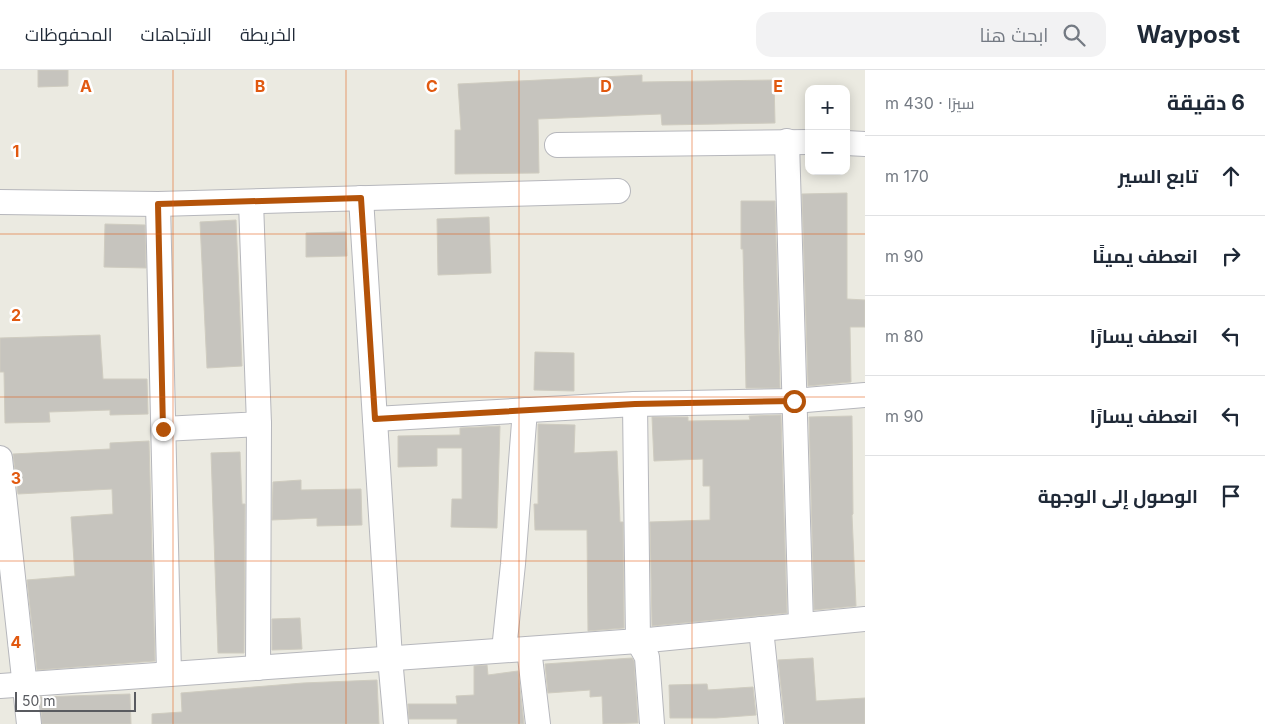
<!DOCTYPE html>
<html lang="ar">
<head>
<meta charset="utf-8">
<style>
  body { margin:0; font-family:Inter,Cairo,sans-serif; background:#f2f2f3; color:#1f2937; direction:rtl }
  .controls { position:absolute; right:15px; top:15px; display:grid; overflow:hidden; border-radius:10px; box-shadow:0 2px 12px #0003 }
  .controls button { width:45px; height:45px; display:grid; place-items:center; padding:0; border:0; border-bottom:1px solid #e0e1e3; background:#fff; color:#1f2937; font:25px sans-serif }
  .scale { position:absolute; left:15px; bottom:12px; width:121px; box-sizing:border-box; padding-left:5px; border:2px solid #595b60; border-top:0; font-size:14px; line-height:18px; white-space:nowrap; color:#595b60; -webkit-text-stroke:4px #fff; paint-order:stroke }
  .stop { position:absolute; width:15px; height:15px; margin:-11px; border:4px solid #b45309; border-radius:50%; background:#fff }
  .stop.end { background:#b45309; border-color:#fff; box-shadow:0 1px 5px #0008 }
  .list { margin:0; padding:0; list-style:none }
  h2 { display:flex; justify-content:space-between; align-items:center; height:65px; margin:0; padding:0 20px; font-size:21px }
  h2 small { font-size:16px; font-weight:400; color:#747a83 }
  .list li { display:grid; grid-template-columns:32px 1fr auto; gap:15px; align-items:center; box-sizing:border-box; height:80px; padding:0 20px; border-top:1px solid #e0e1e3 }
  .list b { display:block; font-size:19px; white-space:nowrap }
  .list em { font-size:16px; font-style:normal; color:#747a83 }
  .icon { flex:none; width:28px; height:28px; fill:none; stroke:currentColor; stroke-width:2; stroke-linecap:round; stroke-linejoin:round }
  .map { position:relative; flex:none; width:865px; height:654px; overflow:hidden; direction:ltr }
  header { display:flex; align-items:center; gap:30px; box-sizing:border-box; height:70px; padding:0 25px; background:#fff; border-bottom:1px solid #e0e1e3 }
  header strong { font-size:24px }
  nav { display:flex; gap:28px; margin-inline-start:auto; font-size:18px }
  .search { width:350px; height:45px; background:#f2f2f3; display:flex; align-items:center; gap:12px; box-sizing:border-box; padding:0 18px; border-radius:15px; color:#747a83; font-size:19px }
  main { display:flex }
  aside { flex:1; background:#fff }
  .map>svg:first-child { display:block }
  .building { fill:#c6c4be; stroke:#cfccc0 }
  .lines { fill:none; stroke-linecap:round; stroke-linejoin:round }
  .minor-casing { stroke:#b6b7bc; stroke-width:26 }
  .minor { stroke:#fff; stroke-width:24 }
  .route { stroke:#b45309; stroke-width:6 }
  .grid { fill:none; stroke:#e15910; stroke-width:1; stroke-opacity:0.55 }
  .grid-label { font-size:16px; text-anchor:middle; font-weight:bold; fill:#e15910; stroke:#fff; stroke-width:5; stroke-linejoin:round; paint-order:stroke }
</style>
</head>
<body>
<header>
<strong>Waypost</strong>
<div class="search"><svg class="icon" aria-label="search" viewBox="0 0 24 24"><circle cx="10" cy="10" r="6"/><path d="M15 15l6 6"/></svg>ابحث هنا</div>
<nav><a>الخريطة</a><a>الاتجاهات</a><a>المحفوظات</a></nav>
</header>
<main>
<aside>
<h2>6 دقيقة<small>سيرًا · 430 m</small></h2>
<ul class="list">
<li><svg class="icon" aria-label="ahead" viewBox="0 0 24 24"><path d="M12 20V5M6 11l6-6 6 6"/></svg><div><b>تابع السير</b></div><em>170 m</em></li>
<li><svg class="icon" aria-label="right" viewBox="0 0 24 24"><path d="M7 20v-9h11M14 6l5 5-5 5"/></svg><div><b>انعطف يمينًا</b></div><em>90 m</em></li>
<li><svg class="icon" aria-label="left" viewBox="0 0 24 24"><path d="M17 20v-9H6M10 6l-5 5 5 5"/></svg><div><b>انعطف يسارًا</b></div><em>80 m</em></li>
<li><svg class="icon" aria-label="left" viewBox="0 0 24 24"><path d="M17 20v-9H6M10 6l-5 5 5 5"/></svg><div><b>انعطف يسارًا</b></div><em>90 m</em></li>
<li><svg class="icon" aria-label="arrive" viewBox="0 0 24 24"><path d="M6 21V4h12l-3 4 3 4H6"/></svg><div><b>الوصول إلى الوجهة</b></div></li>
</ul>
</aside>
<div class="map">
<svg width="865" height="654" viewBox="0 0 865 654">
  <rect width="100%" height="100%" fill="#ebeae1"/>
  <g class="building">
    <path d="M38 0H68V16L38 17Z"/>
    <path d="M642 5V12L774 10 775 53 662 55 661 44 538 49 539 103 455 104V60H461L458 14Z"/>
    <path d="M847 123V229L865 230V257H850L851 312 808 316 802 124Z"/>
    <path d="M741 131H775L780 318H746L743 179H741Z"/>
    <path d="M489 147 491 203 438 205 437 149Z"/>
    <path d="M236 150 242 296 207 298 200 152Z"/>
    <path d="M105 154 145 155 146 198 104 197Z"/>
    <path d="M346 162 347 186 306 187V163Z"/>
    <path d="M100 265 103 309H147L148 344 110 345V340L49 342 50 352 5 353 4 302H0V268Z"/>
    <path d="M535 282 574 283V321L534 320Z"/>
    <path d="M781 345 787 543 652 556 650 452 710 450V416H703V389L654 391 652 347H688V351L750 350 749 346Z"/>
    <path d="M852 346 853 444 852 445 856 536 814 540 809 347Z"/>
    <path d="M538 354 575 355 574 383 617 381 620 452H623L624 558 588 561 587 460H535L534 434H538Z"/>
    <path d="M500 356 497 458 451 457 452 429H462V378H437V396L398 397V366L460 365V358Z"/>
    <path d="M149 371 155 591 37 600 27 510 75 506 71 447 113 444 112 419 18 424 13 384 110 379V373Z"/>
    <path d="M240 382 242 434H245L244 583H218L211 383Z"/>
    <path d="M301 410V420L361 419 362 455 317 456V448L272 450 273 412Z"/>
    <path d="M300 548 302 579 272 580V549Z"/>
    <path d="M632 588 634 591 638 653 603 654 602 626 590 627V620L548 623 545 594Z"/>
    <path d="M813 588 816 631 865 628V654H785L778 590Z"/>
    <path d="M487 595 488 605 518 601 524 654H457V649H409L408 634H457L456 626 474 625V596Z"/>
    <path d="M377 610 379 654H152V644L182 642 181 623 303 613Z"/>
    <path d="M707 614 708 620 753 617 756 645 716 648H670L669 615Z"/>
    <path d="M130 624 131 654H42L40 627Z"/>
  </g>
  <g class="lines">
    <defs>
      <g id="minor">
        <path d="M787 71 801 555"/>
        <path d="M846 73 865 74"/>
        <path d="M557 75 809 72"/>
        <path d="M361 128 390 588 396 654"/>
        <path d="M0 132 158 134 618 121"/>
        <path d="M158 134 169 604"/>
        <path d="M635 334 638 571 647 587 652 654"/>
        <path d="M375 349 635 334 794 331 865 325"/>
        <path d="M163 359 259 354 251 132"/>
        <path d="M0 388 29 654"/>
        <path d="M761 559 771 654"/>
        <path d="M529 579 538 654"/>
        <path d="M504 580 513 494 525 340"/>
        <path d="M258 598 259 354"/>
        <path d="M0 616 638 571 865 549"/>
      </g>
    </defs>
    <use href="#minor" class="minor-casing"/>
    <use href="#minor" class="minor"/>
  </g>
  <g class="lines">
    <path class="route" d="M163 359 158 134 361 128 375 349 635 334 794 331"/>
  </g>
  <path class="grid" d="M173 0V654M346 0V654M519 0V654M692 0V654M0 164H865M0 327H865M0 491H865"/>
  <g class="grid-label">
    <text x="86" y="22">A</text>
    <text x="260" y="22">B</text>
    <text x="432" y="22">C</text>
    <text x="606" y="22">D</text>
    <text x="778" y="22">E</text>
    <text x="16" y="87">1</text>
    <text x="16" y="251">2</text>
    <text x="16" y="414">3</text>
    <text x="16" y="578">4</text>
  </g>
</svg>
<div class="controls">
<button>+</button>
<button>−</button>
</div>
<div class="scale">50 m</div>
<div class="stop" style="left:794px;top:331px"></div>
<div class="stop end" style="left:163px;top:359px"></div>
</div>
</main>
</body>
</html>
